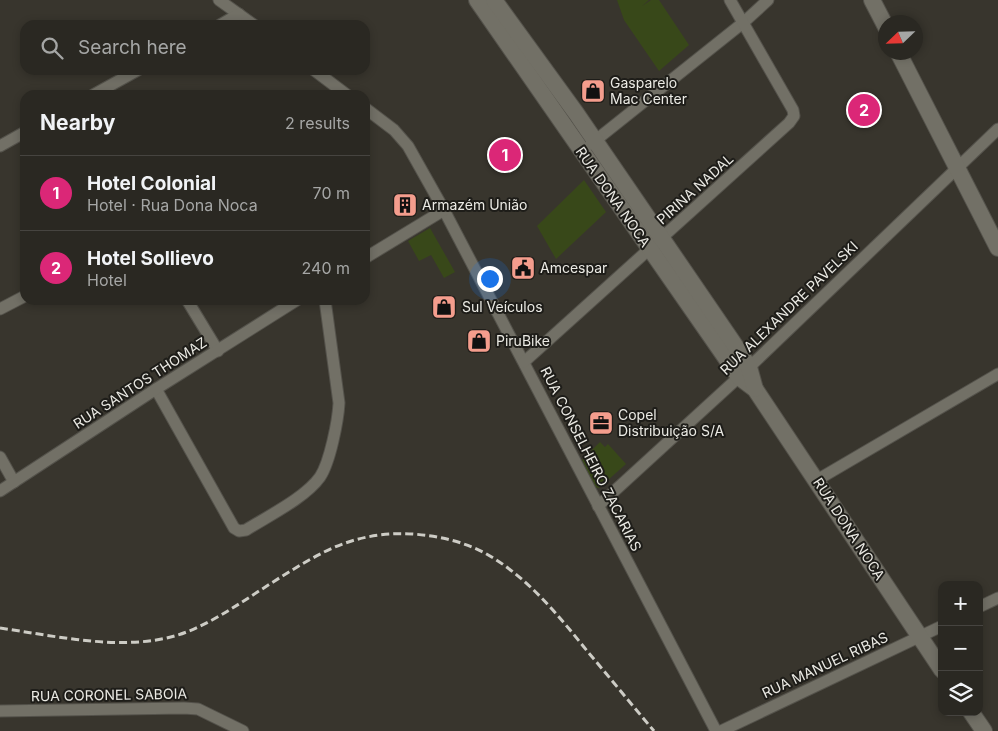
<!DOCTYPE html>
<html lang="en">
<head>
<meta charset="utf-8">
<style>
  body { margin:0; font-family:Inter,sans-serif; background:#32302a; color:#f1f3f6 }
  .controls { position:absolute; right:15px; bottom:15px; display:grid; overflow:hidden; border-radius:10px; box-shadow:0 2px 8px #0003 }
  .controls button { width:45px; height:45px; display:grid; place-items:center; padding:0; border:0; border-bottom:1px solid #464440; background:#2a2822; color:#f1f3f6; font:25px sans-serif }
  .compass { position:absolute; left:878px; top:15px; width:45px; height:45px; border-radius:50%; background:#2a2822; box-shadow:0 2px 8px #0003; rotate:247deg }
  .you { position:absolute; left:489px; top:278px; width:18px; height:18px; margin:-12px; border:4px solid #fff; border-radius:50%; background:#1a73e8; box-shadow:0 0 0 8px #1a73e833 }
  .badge { display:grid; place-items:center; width:32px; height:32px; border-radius:50%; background:#db2777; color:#fff; font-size:16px; font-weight:700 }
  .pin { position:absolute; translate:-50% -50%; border:2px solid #fff; box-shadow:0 1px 5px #0006 }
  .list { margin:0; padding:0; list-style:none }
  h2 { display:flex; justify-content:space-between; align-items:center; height:65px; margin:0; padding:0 20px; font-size:21px }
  h2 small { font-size:16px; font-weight:400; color:#a5a6a5 }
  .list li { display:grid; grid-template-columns:32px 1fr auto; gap:15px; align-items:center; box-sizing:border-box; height:75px; padding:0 20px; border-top:1px solid #464440 }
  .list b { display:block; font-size:19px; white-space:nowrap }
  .list p { margin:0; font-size:16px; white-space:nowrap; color:#a5a6a5 }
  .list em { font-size:16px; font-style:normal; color:#a5a6a5 }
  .icon { flex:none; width:28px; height:28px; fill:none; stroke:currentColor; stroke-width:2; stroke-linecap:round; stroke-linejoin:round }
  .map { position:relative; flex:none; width:998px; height:731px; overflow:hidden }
  .search { position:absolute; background:#2a2822; box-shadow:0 2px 8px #0003; left:20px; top:20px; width:350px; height:55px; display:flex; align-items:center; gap:12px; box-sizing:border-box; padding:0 18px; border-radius:15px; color:#a5a6a5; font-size:19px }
  .panel { position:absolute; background:#2a2822; box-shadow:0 2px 8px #0003; left:20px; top:90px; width:350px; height:215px; border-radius:15px }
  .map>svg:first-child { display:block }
  .green { fill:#384819 }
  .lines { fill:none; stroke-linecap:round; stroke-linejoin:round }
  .street-casing { stroke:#54524b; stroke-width:13 }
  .secondary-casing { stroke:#54524b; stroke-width:18 }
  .street { stroke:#727066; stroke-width:11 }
  .secondary { stroke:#727066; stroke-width:16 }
  .rail { stroke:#cdccc5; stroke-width:3; stroke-dasharray:8 4; stroke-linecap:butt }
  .labels { text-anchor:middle; stroke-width:4; stroke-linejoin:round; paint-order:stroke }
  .poi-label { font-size:14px; fill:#ebeae4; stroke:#1e1d19; text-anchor:start }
  .street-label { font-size:14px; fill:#ebeae4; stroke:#1e1d19 }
</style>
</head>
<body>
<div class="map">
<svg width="998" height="731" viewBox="0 0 998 731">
  <rect width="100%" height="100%" fill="#38352d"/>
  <g class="green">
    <path d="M617 0H649L642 6 651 0H659L689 45 659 71 624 20Z"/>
    <path d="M584 180 606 212 556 259 537 226Z"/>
    <path d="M430 228 455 272 444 278 431 255 419 261 408 241Z"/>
    <path d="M600 442 605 447 608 444 626 464 599 488 595 487 582 460Z"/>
  </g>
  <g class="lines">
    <defs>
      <g id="street">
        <path d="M219 0 254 25"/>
        <path d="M220 25 239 14"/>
        <path d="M314 70 347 95"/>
        <path d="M93 95 138 70"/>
        <path d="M365 108 394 130 408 146 444 210 716 731"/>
        <path d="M591 144 744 22 768 0"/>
        <path d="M0 146 25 132"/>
        <path d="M365 258 444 210"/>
        <path d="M187 300 218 351"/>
        <path d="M0 309 25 296"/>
        <path d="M524 362 789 123 794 116 793 110 730 0"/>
        <path d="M156 389 234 528 239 531 246 530C268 516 305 498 320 477 330 462 338 421 339 403L325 300"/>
        <path d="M0 457 14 482"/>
        <path d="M817 480 998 374"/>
        <path d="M0 491 156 389 297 300"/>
        <path d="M598 506 739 377 998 129"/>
        <path d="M979 607 998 598"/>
        <path d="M0 711 184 708 198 709 243 731"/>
        <path d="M721 731 942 626"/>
      </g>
      <g id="secondary">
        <path d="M477 0 719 348 739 377 755 389 942 670"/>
        <path d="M494 0 576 113 732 341 749 367 755 389"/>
        <path d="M872 0 886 27"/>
        <path d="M898 52 998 248"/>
        <path d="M971 712 984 731"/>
      </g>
    </defs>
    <use href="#street" class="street-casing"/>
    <use href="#secondary" class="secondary-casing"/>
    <use href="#street" class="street"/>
    <use href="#secondary" class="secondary"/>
    <path class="rail" d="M0 628C56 636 123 652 178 635 200 628 220 616 239 604 267 586 295 567 324 552 352 538 382 532 413 534 438 536 461 541 483 552 526 575 558 615 588 652 610 678 632 705 654 731"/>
  </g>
  <defs>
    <symbol id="shop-square" viewBox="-11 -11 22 22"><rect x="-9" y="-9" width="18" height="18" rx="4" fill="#f49d8d" stroke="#1e1d19"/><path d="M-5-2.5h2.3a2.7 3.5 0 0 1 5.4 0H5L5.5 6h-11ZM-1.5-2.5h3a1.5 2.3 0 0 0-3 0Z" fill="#111"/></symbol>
    <symbol id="building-square" viewBox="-11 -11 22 22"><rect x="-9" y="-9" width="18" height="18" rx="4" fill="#f49d8d" stroke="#1e1d19"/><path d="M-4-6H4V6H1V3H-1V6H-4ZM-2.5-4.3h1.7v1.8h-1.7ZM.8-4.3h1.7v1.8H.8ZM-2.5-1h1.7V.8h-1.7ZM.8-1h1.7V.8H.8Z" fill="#111"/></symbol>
    <symbol id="civic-square" viewBox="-11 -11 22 22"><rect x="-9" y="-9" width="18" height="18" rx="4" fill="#f49d8d" stroke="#1e1d19"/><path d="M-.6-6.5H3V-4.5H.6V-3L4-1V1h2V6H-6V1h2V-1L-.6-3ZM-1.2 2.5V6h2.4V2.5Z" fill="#111"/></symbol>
    <symbol id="office-square" viewBox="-11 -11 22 22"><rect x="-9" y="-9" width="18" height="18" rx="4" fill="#f49d8d" stroke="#1e1d19"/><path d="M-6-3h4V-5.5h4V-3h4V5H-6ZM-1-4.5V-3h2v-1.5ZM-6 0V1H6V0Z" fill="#111"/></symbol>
  </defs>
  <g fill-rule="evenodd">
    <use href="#shop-square" x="579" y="77" width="28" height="28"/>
    <use href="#building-square" x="391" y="191" width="28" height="28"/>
    <use href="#civic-square" x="509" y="254" width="28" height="28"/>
    <use href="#shop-square" x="430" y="293" width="28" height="28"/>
    <use href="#shop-square" x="465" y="327" width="28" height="28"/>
    <use href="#office-square" x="587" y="409" width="28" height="28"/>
  </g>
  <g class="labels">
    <g class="poi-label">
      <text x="610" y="88">Gasparelo<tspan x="610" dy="16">Mac Center</tspan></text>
      <text x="422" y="210">Armazém União</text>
      <text x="540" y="273">Amcespar</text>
      <text x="462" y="312">Sul Veículos</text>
      <text x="496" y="346">PiruBike</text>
      <text x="618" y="420">Copel<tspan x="618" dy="16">Distribuição S/A</tspan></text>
    </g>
    <g class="street-label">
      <text transform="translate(695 189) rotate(-42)" y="5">PIRINA NADAL</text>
      <text transform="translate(613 197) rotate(55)" y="5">RUA DONA NOCA</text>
      <text transform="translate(789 308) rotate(-44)" y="5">RUA ALEXANDRE PAVELSKI</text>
      <text transform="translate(140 383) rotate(-33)" y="5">RUA SANTOS THOMAZ</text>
      <text transform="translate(591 459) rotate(63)" y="5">RUA CONSELHEIRO ZACARIAS</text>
      <text transform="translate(849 529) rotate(57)" y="5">RUA DONA NOCA</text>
      <text transform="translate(825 665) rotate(-25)" y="5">RUA MANUEL RIBAS</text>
      <text transform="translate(109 695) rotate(-1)" y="5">RUA CORONEL SABOIA</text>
    </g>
  </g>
</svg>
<div class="controls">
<button>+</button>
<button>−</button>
<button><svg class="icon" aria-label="layers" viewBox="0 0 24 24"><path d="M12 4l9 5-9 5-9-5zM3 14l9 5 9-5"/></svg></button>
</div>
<svg class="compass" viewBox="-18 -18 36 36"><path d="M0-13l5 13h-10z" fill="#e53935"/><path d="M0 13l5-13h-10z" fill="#a5a6a5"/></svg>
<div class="you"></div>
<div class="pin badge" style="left:505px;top:155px">1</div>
<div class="pin badge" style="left:864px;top:110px">2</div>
<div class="search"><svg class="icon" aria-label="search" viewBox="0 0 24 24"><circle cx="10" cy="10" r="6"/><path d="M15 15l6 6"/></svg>Search here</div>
<section class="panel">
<h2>Nearby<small>2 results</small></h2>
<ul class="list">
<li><span class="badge">1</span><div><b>Hotel Colonial</b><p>Hotel · Rua Dona Noca</p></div><em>70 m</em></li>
<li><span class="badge">2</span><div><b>Hotel Sollievo</b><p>Hotel</p></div><em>240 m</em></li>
</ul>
</section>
</div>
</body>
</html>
